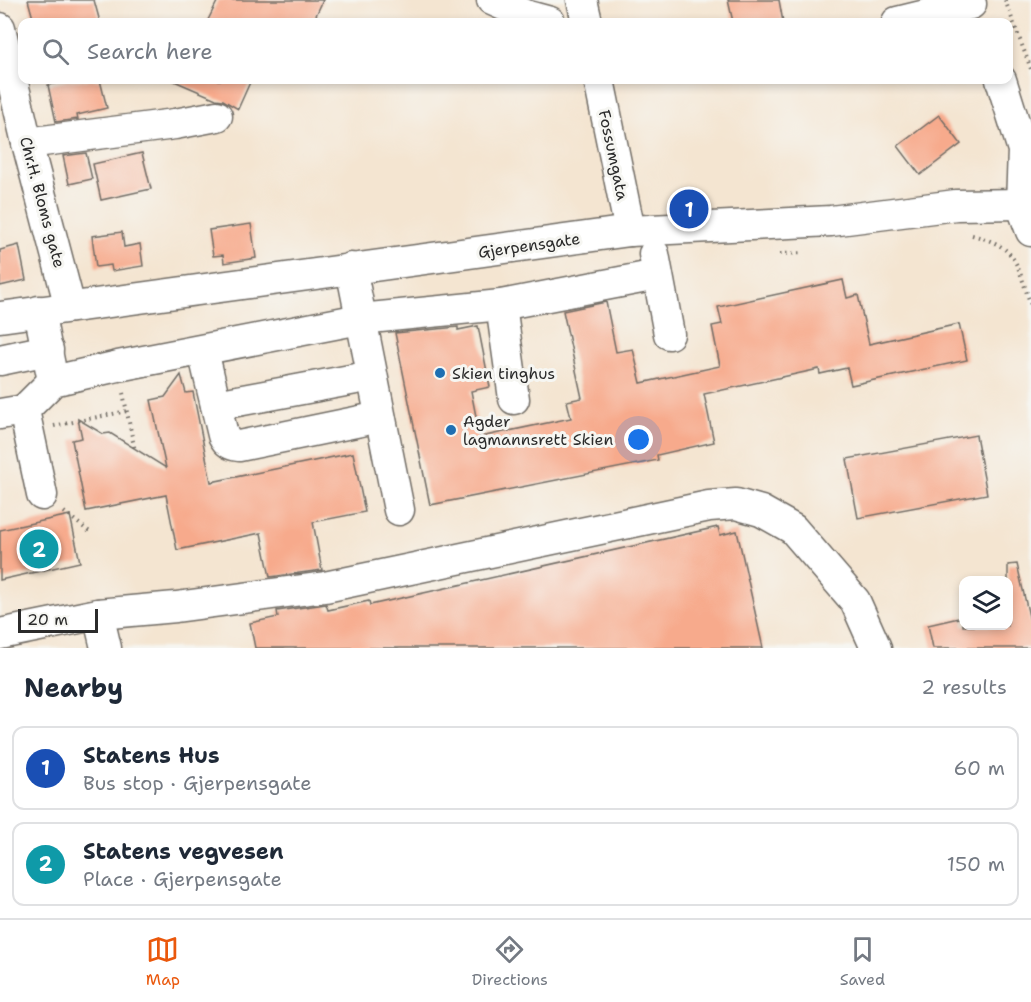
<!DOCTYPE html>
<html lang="en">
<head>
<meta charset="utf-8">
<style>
  body { margin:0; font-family:"Shantell Sans",sans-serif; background:#f6f6f7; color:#1f2937 }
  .controls { position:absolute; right:18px; bottom:18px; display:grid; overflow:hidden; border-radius:12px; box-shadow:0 3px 9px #0003 }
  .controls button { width:54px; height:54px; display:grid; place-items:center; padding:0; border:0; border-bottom:2px solid #e0e1e3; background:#fff; color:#1f2937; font:30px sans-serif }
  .scale { position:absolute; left:18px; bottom:15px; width:80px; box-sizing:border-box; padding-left:6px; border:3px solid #2b2b2b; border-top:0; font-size:16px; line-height:21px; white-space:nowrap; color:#2b2b2b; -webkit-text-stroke:4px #f6f6f2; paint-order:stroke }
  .you { position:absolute; left:639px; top:440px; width:21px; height:21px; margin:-15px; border:4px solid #fff; border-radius:50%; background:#1a73e8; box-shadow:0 0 0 9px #1a73e833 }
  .badge { display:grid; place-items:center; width:39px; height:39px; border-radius:50%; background:#ea580c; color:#fff; font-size:20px; font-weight:700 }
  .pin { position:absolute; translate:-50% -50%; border:3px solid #fff; box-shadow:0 2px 6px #0006 }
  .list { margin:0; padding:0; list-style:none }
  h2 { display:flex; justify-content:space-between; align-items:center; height:78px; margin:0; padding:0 24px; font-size:26px }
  h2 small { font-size:20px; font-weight:400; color:#747a83 }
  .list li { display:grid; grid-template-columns:39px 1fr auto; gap:18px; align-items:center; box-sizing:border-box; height:84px; margin:0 12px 12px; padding:0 12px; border:2px solid #e0e1e3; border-radius:12px }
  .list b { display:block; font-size:22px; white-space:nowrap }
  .list p { margin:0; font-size:20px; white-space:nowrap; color:#747a83 }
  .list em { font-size:20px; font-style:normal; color:#747a83 }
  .icon { flex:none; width:33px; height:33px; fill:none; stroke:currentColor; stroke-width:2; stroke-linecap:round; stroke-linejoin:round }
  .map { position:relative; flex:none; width:1031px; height:648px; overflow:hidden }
  .search { position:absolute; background:#fff; box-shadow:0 3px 9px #0003; left:18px; right:18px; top:18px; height:66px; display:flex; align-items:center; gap:15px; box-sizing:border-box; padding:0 21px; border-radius:12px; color:#747a83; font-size:22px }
  .sheet { height:270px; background:#fff }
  nav { display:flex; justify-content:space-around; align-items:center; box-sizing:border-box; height:84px; border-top:2px solid #e0e1e3; background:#fff; font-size:16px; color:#747a83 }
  nav a { display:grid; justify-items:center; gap:3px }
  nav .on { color:#ea580c }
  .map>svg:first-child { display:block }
  .building { fill:#f7aa8c }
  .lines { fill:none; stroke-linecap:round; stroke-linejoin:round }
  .minor-casing { stroke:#716c65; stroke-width:33 }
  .path { stroke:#716c65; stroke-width:4; stroke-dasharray:1.5 4.5; stroke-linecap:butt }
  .minor { stroke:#fff; stroke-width:30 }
  .poi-dot { fill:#1f6fb2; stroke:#f6f6f2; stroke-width:2 }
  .labels { text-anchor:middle; stroke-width:6; stroke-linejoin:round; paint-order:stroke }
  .street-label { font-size:16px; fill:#2b2b2b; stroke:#f6f6f2 }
  .poi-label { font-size:16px; fill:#2b2b2b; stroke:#f6f6f2; text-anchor:start }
</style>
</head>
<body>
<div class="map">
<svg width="1031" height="648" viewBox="0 0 1031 648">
  <rect width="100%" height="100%" fill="#f6f6f2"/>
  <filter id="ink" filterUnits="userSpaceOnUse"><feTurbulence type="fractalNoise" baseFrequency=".0167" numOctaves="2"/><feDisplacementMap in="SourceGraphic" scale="12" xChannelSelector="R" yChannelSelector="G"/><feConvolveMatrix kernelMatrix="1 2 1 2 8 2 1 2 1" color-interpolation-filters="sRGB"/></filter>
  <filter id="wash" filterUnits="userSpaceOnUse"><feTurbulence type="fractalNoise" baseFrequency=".008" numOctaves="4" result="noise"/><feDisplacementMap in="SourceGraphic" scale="24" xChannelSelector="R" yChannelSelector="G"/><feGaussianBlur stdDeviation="1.35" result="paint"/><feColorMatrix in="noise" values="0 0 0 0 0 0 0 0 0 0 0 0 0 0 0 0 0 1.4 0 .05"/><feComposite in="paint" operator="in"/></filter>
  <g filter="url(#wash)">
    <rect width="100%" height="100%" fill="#f4e5d1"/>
    <g id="blocks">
      <g class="building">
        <path d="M28 0H94L100 22H34Z"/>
        <path d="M218 0H323L313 22H207Z"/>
        <path d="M728 0H779L783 22H733Z"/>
        <path d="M71 80H100L107 108 77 115 78 119 56 122 48 85Z"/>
        <path d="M172 80H251L238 109 223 100 216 99Z"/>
        <path d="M939 115 961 144 920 175 898 146Z"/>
        <path d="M86 153 92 179 69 184 63 156Z"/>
        <path d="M142 153 151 189 101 200 93 164Z"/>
        <path d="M251 224 256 258 224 263 223 255 213 256 209 230Z"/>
        <path d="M122 232 124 247 140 244 143 266 112 271 111 265 96 267 92 236Z"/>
        <path d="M19 245 26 280 0 286V250Z"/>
        <path d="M843 280 847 298 858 295 869 344 959 324 967 360 851 385 847 368 820 374 819 369 704 394 714 442 657 455 658 460 430 505 395 333 458 327V330L478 326 490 387 471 391 480 437 571 418 567 401 582 398 563 311 606 302 616 352 633 349 641 383 720 366 712 326 722 324 718 307Z"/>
        <path d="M181 375 186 393 193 392 211 482 353 453 365 512 313 522 322 570 270 577 261 533 177 550 166 495 86 511 72 440 82 438 78 419 103 434 110 433 166 468 151 400 165 397Z"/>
        <path d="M976 435 987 494 858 518 847 459Z"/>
        <path d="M70 515 80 562 0 580V530Z"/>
        <path d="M718 527 720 535 737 531 763 648H255L250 623 278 617 277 611 326 604 328 610 369 601 370 605Z"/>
        <path d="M1017 564 1031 625V648H933L928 625 963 617V626H1008V565Z"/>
      </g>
    </g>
  </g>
  <g filter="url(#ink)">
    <use href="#blocks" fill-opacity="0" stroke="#716c65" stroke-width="1.5"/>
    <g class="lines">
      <defs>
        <g id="minor">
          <path d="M492 0 528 16 550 22"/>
          <path d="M582 0 587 22"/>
          <path d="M897 22 971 4"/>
          <path d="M0 28 27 143 70 307"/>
          <path d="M599 80 630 231"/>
          <path d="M1001 80 1023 150 1021 204 1031 231"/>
          <path d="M27 143 175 124 217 116"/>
          <path d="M654 254 669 334"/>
          <path d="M351 268 399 510"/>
          <path d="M501 305 514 399"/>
          <path d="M39 311 53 381"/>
          <path d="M0 317 630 231 831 221 956 205 1021 204"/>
          <path d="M203 351 223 435C227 443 231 445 239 446L380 417"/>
          <path d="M0 360 48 350"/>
          <path d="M216 405 372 376"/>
          <path d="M0 414 24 410"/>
          <path d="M42 495 24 410 53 381 118 366 360 319 501 305 657 275"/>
          <path d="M98 614 106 648"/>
          <path d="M0 634 98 614 176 607 325 587 709 506 736 504 761 511 793 529 855 601 876 648"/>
        </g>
      </defs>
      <use href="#minor" class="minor-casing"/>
      <g class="path">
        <path d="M1005 0 1031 69"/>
        <path d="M972 235C1019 247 1016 264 1031 305"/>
        <path d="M780 254 803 253"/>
        <path d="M123 393 135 451"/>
        <path d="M54 426 127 411"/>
        <path d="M64 512 91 533"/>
      </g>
      <use href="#minor" class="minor"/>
    </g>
  </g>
  <g class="poi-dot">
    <circle cx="440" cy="373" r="6"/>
    <circle cx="451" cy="430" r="6"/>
  </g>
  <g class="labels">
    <g class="street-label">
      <text transform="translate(614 155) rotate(78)" y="6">Fossumgata</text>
      <text transform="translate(43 202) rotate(75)" y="6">Chr.H. Bloms gate</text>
      <text transform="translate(529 245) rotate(-8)" y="6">Gjerpensgate</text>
    </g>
    <g class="poi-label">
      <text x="452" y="379">Skien tinghus</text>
      <text x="463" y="427">Agder<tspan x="463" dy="18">lagmannsrett Skien</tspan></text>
    </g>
  </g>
</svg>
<div class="controls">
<button><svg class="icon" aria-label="layers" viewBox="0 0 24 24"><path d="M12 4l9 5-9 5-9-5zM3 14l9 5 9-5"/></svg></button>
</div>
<div class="scale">20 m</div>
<div class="you"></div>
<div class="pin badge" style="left:689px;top:209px;background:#1a4fb4">1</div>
<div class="pin badge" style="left:39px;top:549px;background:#0f9aa8">2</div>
<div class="search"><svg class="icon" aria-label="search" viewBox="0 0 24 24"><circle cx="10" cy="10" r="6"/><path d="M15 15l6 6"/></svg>Search here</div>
</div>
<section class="sheet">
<h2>Nearby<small>2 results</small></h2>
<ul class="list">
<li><span class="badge" style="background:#1a4fb4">1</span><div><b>Statens Hus</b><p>Bus stop · Gjerpensgate</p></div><em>60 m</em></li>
<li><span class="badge" style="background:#0f9aa8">2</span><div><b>Statens vegvesen</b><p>Place · Gjerpensgate</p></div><em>150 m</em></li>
</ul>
</section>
<nav>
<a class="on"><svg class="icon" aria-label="map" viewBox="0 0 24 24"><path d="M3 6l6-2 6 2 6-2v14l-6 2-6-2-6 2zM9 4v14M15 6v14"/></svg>Map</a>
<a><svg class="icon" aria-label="directions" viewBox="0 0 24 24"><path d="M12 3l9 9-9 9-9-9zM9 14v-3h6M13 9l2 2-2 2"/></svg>Directions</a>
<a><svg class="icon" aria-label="saved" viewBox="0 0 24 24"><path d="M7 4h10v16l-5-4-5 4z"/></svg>Saved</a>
</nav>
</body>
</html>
